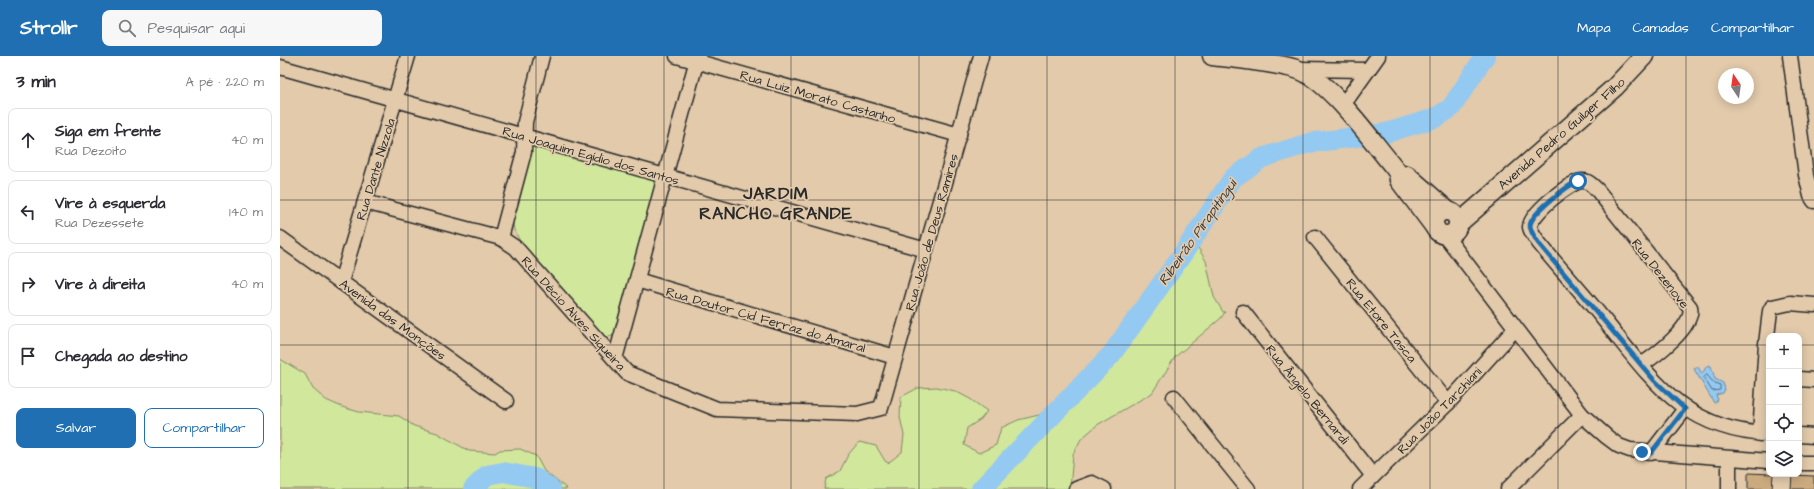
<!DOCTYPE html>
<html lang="pt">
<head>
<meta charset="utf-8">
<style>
  body { margin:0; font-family:"Architects Daughter",sans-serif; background:#f7f7f7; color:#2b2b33 }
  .controls { position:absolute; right:12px; bottom:12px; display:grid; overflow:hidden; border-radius:8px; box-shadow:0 2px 10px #0003 }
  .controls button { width:36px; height:36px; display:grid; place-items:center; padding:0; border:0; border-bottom:1px solid #e1e1e2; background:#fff; color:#2b2b33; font:20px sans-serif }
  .compass { position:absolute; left:1438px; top:12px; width:36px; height:36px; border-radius:50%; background:#fff; box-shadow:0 2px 10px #0003; rotate:347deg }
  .stop { position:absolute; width:12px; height:12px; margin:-9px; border:3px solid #1f6fb2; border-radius:50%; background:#fff }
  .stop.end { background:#1f6fb2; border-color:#fff; box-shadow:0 1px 4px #0008 }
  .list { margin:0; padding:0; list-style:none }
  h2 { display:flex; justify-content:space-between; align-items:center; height:52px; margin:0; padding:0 16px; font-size:17px }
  h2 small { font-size:13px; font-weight:400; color:#7c7c81 }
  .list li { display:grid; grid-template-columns:26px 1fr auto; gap:12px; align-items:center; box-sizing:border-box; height:64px; margin:0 8px 8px; padding:0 8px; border:1px solid #e1e1e2; border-radius:8px }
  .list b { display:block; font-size:15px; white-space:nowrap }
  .list p { margin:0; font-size:13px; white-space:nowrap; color:#7c7c81 }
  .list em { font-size:13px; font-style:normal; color:#7c7c81 }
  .actions { display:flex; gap:8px; padding:12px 16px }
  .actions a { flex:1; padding:9px 0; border:1px solid #1f6fb2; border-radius:8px; text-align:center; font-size:14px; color:#1f6fb2 }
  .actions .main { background:#1f6fb2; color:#fff }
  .icon { flex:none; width:22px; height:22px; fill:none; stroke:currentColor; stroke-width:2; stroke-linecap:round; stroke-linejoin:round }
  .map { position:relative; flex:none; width:1534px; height:433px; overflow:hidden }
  header { display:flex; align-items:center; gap:24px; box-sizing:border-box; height:56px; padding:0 20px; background:#1f6fb2; color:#fff }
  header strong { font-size:19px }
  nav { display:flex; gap:22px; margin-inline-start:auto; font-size:14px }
  .search { width:280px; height:36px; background:#f7f7f7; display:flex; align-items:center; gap:10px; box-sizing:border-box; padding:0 14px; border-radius:8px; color:#7c7c81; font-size:15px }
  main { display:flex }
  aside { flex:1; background:#fff }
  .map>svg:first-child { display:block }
  .green { fill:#d1e79c; stroke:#7e8964 }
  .water { fill:#94c9f2; stroke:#6a8aa2 }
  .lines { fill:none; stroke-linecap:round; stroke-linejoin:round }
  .shore { stroke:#556a7b; stroke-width:1 }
  .river { stroke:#94c9f2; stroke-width:20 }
  .building { fill:#caaa7e; stroke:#2b2b2b }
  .minor-casing { stroke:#2b2b2b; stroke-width:17 }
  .major-casing { stroke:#2b2b2b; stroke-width:21 }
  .minor { stroke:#e2caab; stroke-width:14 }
  .major { stroke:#e2caab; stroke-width:18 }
  .route { stroke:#1f6fb2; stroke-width:5 }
  .grid { fill:none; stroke:#2b2b2b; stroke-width:1; stroke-opacity:0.55 }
  .labels { text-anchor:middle; stroke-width:3.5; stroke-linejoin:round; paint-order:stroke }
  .street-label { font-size:13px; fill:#2b2b2b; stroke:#e2caab }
  .water-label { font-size:14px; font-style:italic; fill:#363b3f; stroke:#e2caab }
  .district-label { font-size:17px; font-weight:bold; letter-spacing:1px; fill:#2b2b2b; stroke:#e2caab }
</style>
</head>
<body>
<header>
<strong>Strollr</strong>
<div class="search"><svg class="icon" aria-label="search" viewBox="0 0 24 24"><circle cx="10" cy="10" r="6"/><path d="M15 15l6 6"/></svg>Pesquisar aqui</div>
<nav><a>Mapa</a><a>Camadas</a><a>Compartilhar</a></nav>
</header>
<main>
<aside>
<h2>3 min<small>A pé · 220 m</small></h2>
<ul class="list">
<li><svg class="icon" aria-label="ahead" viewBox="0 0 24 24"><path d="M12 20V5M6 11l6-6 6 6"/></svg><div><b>Siga em frente</b><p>Rua Dezoito</p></div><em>40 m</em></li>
<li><svg class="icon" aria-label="left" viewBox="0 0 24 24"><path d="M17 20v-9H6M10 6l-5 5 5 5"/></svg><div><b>Vire à esquerda</b><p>Rua Dezessete</p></div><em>140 m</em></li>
<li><svg class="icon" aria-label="right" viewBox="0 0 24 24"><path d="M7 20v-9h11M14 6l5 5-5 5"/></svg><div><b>Vire à direita</b></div><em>40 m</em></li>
<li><svg class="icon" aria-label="arrive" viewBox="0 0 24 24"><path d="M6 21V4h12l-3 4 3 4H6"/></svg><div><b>Chegada ao destino</b></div></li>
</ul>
<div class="actions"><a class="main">Salvar</a><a>Compartilhar</a></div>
</aside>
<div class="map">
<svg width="1534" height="433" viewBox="0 0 1534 433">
  <rect width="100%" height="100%" fill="#e2caab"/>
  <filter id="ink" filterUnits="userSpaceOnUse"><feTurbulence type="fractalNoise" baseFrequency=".025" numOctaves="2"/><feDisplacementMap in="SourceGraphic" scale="8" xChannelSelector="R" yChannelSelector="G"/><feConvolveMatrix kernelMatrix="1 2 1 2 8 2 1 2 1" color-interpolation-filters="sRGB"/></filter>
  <g filter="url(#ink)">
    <g class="green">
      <path d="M256 90 373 123 375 131 337 274 332 280 324 281 241 187 234 174 232 162 251 91Z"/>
      <path d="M917 190 926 205 934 241 943 256H945L941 262 895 301 872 337 817 369 801 383 793 398 790 433H544L546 423 560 415 568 399 579 386 596 390 605 405 608 407 622 396 624 379 620 361 621 341 638 332 657 331 675 335 690 343 707 355 701 363 687 372 684 389 699 397 716 389 721 372 738 364 759 359 776 351 790 341 811 314 825 304 842 273 852 259 866 247 886 216 906 191Z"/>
      <path d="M0 303 25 318 33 333 46 344 62 351 79 356 119 360 134 370 157 377 189 395 215 397 220 394 240 393 256 400 264 415 287 433H0Z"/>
    </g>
    <path class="water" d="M1429 309 1431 310 1435 323 1443 327 1445 333 1443 337 1436 339 1438 344 1434 347 1414 313 1418 311 1422 318 1426 311Z"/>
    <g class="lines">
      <path class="shore" d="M1427 319 1433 326 1440 329V334L1432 335 1424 322Z"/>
      <g class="river">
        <path d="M193 433 207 419 223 416 255 422 271 433"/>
        <path d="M701 433 831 299 902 199 953 122 982 102 1029 87 1106 77 1155 62 1171 52 1205 0"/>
      </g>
    </g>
    <g class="building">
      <path d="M1468 417 1493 418 1492 433H1468Z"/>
      <path d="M1512 419 1534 420V433H1511Z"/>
    </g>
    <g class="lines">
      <defs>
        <g id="minor">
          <path d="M397 0 679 79"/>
          <path d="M1510 0 1526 119 1531 140 1534 145"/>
          <path d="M0 11 646 194"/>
          <path d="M1018 13 1088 14"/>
          <path d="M1063 49 1098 0"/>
          <path d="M85 146 221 182 236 192 347 317 437 353 577 358 601 352 701 0"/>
          <path d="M1164 178 1302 359 1327 381 1339 390 1350 394 1489 405"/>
          <path d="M1035 181 1168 347"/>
          <path d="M0 182 226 345"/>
          <path d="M221 182 244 96 245 66 262 0"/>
          <path d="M357 224 615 301"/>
          <path d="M61 226 128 0"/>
          <path d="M963 256 1093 420"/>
          <path d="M335 303 418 0"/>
          <path d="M1361 309C1375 300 1415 270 1410 251L1318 135C1314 131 1309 125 1303 125 1291 124 1249 159 1250 171 1251 177 1256 182 1259 187 1279 212 1300 234 1320 259 1370 320 1402 375 1489 378"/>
          <path d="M1519 323 1534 324"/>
          <path d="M894 341 968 433"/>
          <path d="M1480 378 1486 288 1490 255 1492 251 1510 247 1534 249"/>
          <path d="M1519 379 1534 380"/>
          <path d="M1371 397 1405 353"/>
          <path d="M1449 403V433"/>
          <path d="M1519 407H1534"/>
          <path d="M796 433 812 427 824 433"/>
          <path d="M1080 433 1168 347 1235 273"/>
          <path d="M1228 433 1302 359"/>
        </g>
        <g id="major">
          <path d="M932 0C957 3 992 6 1016 13 1048 22 1091 84 1113 110L1118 117 1119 124 1156 173"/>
          <path d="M1127 119 1168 155"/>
          <circle cx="1166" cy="167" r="12"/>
          <path d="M1178 168 1335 31 1364 0"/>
        </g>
      </defs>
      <use href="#minor" class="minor-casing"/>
      <use href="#major" class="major-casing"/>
      <use href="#minor" class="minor"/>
      <use href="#major" class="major"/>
    </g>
  </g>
  <g class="lines" filter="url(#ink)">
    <path class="route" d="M1298 125C1287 130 1250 158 1250 170 1251 177 1256 183 1259 188L1374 324 1405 353 1371 397 1362 396"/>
  </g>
  <path class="grid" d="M128 0V433M256 0V433M384 0V433M511 0V433M639 0V433M767 0V433M895 0V433M1023 0V433M1150 0V433M1278 0V433M1406 0V433M0 144H1534M0 289H1489M1519 289H1534"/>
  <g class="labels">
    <g class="street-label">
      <text transform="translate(538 40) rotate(16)" y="5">Rua Luiz Morato Castanho</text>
      <text transform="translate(1281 77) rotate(-41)" y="5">Avenida Pedro Guilger Filho</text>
      <text transform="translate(311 99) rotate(16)" y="5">Rua Joaquim Egídio dos Santos</text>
      <text transform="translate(95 113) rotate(-73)" y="5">Rua Dante Nizzola</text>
      <text transform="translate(651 176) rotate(-74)" y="5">Rua João de Deus Ramires</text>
      <text transform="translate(1381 217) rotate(52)" y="5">Rua Dezenove</text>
      <text transform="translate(294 257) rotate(48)" y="5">Rua Décio Alves Siqueira</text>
      <text transform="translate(113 263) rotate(36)" y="5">Avenida das Monções</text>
      <text transform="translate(486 263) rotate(16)" y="5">Rua Doutor Cid Ferraz do Amaral</text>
      <text transform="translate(1102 264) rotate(51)" y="5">Rua Etore Tasca</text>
      <text transform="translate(1028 338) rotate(51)" y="5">Rua Ângelo Bernardi</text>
      <text transform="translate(1159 354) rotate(-46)" y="5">Rua João Tarchiani</text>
    </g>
    <g class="water-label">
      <text transform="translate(917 176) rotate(-55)" y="5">Ribeirão Pirapitingui</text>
    </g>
    <g class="district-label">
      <text x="496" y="143">JARDIM<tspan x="496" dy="20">RANCHO GRANDE</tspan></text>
    </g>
  </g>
</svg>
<div class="controls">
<button>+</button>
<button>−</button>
<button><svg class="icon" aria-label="locate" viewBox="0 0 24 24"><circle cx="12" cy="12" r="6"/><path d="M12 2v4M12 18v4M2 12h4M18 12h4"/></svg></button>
<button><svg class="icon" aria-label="layers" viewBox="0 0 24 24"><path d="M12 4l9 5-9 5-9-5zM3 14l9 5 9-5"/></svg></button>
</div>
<svg class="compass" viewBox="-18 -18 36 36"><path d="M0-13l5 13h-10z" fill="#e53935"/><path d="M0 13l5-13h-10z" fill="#7c7c81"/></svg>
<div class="stop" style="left:1298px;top:125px"></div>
<div class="stop end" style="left:1362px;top:396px"></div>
</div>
</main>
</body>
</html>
